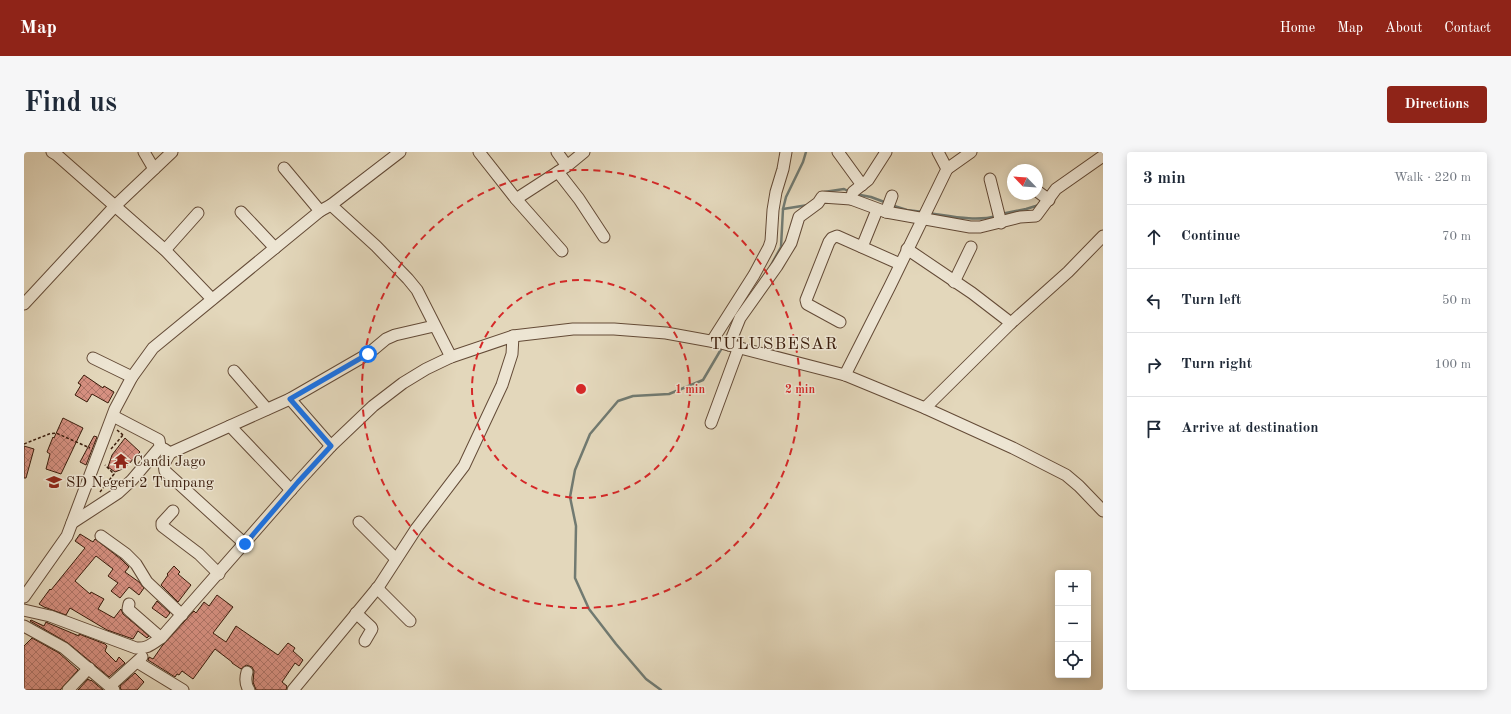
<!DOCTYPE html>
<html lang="en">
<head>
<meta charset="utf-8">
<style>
  body { margin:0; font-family:"Old Standard TT",serif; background:#f6f6f7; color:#1f2937 }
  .controls { position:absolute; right:12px; bottom:12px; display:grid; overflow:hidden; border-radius:4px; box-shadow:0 2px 10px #0003 }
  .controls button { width:36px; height:36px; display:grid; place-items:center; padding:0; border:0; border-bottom:1px solid #e0e1e3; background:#fff; color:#1f2937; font:20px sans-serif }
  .compass { position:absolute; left:983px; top:12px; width:36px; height:36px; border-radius:50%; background:#fff; box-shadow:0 2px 10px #0003; rotate:295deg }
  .stop { position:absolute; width:12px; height:12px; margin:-9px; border:3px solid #1a73e8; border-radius:50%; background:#fff }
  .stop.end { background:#1a73e8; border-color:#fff; box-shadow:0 1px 4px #0008 }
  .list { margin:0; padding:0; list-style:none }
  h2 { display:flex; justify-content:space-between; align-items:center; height:52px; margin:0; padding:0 16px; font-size:17px }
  h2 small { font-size:13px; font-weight:400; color:#747a83 }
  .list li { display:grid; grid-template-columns:26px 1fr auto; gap:12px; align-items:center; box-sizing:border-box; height:64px; padding:0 16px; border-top:1px solid #e0e1e3 }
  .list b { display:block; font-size:15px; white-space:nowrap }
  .list em { font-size:13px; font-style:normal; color:#747a83 }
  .icon { flex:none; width:22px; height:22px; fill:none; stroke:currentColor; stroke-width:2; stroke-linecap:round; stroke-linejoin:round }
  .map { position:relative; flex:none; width:1079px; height:538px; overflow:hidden; border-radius:4px }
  header { display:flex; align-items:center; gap:24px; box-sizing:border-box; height:56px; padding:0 20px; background:#8f2418; color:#fff }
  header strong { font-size:19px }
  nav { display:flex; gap:22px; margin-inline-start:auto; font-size:14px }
  .intro { display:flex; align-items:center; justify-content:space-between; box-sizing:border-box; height:96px; padding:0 24px }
  h1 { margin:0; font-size:28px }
  .button { padding:10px 18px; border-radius:4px; background:#8f2418; color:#fff; font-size:14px; font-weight:700 }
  main { display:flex; gap:24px; padding:0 24px }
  aside { flex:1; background:#fff; border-radius:4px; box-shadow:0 2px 10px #0003 }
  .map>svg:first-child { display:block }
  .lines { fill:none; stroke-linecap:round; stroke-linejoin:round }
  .stream { stroke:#717a71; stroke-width:2.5 }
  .building { fill:url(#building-cross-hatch); stroke:#3a1c0b }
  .minor-casing { stroke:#644b37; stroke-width:13 }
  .path { stroke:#3a1c0b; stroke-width:1.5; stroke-dasharray:3 2; stroke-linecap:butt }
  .minor { stroke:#ede5d3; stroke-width:11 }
  .route { stroke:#1a73e8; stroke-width:5 }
  .ring { fill:none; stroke:#d62828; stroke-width:2; stroke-dasharray:7 5 }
  .labels { text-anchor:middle; stroke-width:3; stroke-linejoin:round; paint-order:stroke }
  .poi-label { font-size:15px; fill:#3a1c0b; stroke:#ede5d3; text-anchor:start }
  .quarter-label { font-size:17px; letter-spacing:1px; fill:#3a1c0b; stroke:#ede5d3 }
  .centre { fill:#d62828; stroke:#ede5d3; stroke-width:2 }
  .ring-label { font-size:12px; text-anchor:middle; font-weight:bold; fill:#d62828; stroke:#ede5d3; stroke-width:3; stroke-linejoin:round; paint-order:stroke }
</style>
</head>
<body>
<header>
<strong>Map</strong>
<nav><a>Home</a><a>Map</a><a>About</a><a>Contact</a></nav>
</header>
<div class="intro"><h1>Find us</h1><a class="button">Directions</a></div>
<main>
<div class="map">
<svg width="1079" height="538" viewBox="0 0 1079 538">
  <defs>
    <pattern id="building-cross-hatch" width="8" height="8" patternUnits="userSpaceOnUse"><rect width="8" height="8" fill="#d69081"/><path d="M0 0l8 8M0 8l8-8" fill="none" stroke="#af7568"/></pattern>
  </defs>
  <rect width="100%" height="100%" fill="#e3d7bb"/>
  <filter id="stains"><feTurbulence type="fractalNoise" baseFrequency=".005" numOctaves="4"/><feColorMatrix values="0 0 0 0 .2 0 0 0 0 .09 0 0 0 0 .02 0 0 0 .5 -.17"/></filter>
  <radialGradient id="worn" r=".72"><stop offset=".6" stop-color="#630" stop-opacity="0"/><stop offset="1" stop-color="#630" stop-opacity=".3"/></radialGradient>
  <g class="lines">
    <g class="stream">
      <path d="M800 40 820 37 826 40"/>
      <path d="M831 42 847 45 863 51"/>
      <path d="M867 53 883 58 899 60"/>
      <path d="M759 57 784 53"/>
      <path d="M904 61C926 64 951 70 973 64"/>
      <path d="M977 62 1002 57 1015 53"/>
      <path d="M746 115 757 95 759 57 762 45 779 10 782 0"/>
      <path d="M637 538 622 527 592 492 565 457 551 426 552 374 546 345 551 318 566 282 594 249 609 244 645 242 679 228 699 194"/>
    </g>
  </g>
  <g class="building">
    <path d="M60 223 79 236 80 234 90 240 84 251 68 242 63 250 51 243 57 233 54 231Z"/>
    <path d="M39 266 59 276 37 322 22 317 26 302 23 300 29 285 30 286Z"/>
    <path d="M70 284 73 285 62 313 56 310Z"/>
    <path d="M101 286 116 300 101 316 91 320 84 315 88 303Z"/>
    <path d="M0 294 10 297 2 326H0Z"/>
    <path d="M56 382 69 390 71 387 97 407 105 415 101 420 115 430 120 436 115 443 105 435 96 446 87 439 94 431 84 424 89 417 72 404 51 429 66 442 67 440 80 447 74 457 90 466 97 457 99 462 125 484 123 486 114 479 109 487 83 478 46 456 42 463 20 455 15 452 26 437 27 438 61 396 51 389Z"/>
    <path d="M150 414 156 420 154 422 167 433 154 450 137 433 144 423 143 422Z"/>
    <path d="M193 443 209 455 189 481 202 490 212 474 254 503 264 491 271 496 269 499 279 508 275 514 271 511 258 530 263 534 262 538H232L229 530 230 519 228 515 222 513 217 517 208 511V510L191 497 169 527 158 519 155 523 153 522 151 525 124 508 125 505 129 507 138 494 170 459 172 461 180 450 185 454Z"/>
    <path d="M133 449 146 461 142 466 128 456Z"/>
    <path d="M7 468 20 474 22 470 24 471 55 484V482L81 492 83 494 81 499 92 510 95 505 101 511 85 525 44 491 6 469Z"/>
    <path d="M8 486 35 501 54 518 36 538H0V494Z"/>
    <path d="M111 521 120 530 113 538H97L96 534Z"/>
    <path d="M64 527 67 529V528L79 538H54Z"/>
  </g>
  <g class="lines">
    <defs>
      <g id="minor">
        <path d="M28 0 33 3 141 98 188 147"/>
        <path d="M120 0 130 17"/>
        <path d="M455 0 492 47 538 99"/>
        <path d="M533 0 543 14"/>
        <path d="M814 0 838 33"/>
        <path d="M260 16 296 59"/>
        <path d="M923 17 947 0"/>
        <path d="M534 20 555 47 580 85"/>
        <path d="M966 27 977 71"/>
        <path d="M1013 39 1025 48"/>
        <path d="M492 47 543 14 560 0"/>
        <path d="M827 47 829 40 844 28 862 0"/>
        <path d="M307 53 352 94 384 127 393 138 427 205"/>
        <path d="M217 60 251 96"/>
        <path d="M862 60 868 44"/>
        <path d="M838 95 853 58"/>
        <path d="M883 97 948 141 987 171"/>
        <path d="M141 98 174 61"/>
        <path d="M930 130 947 95"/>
        <path d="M0 152 91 54 148 0"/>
        <path d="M816 170 783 152 782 148 805 90 808 86 813 84 876 112"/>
        <path d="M688 189 730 123 745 95 747 89 749 58 752 40 759 17 762 0"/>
        <path d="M705 193 716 166 753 114 767 91 775 65 794 51 798 45 827 47 862 60 946 75H956L996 65 1012 64 1032 37 1079 4"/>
        <path d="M69 206 108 225"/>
        <path d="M210 219 243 257"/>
        <path d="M821 223 866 134 923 17 914 0"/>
        <path d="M266 247 307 294"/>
        <path d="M901 256 987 171 1044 120 1079 84"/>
        <path d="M687 271 715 195"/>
        <path d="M206 274 267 338"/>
        <path d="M140 297 146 301 140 312 141 319 221 392"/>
        <path d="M146 301 266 247 344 202 362 187 371 183 410 174"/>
        <path d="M149 359 138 371V374L175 402 195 422"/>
        <path d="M335 370 372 407"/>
        <path d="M48 371 94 341 108 328 136 295 135 288 89 264"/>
        <path d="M77 384 102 402 112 412 123 430 158 463"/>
        <path d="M353 436 386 469"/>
        <path d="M0 445 43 384 91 257 108 225 129 196 296 59 307 53 376 0"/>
        <path d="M105 452 104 457 106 459 137 486"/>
        <path d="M0 458 26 464 112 496C123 497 128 492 137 486L274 330 307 294 349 254 379 231 402 217 427 205 489 184 549 177H590L642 181 697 191 821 223 901 256 989 296 1042 323 1055 334 1079 359"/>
        <path d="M332 461 347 475 348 477 341 489"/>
        <path d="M0 474 40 496 90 538"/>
        <path d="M113 510 159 538"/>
        <path d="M223 520C221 527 221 532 225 538"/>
        <path d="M86 534 118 505"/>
        <path d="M44 538 65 516"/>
        <path d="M269 538 355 434 392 377 440 314 478 233 488 202 489 184"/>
      </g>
    </defs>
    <use href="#minor" class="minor-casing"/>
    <g class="path">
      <path d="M93 278 99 283"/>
      <path d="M0 292 25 282 32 281 66 296"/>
      <path d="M87 297 99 283"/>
      <path d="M76 340 90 322 81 313"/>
    </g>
    <use href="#minor" class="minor"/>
  </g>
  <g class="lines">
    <path class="route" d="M221 392 274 330 307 294 266 247 344 202"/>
  </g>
  <g class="ring">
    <circle cx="557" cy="237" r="109"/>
    <circle cx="557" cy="237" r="219"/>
  </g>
  <defs>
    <symbol id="temple-bare" viewBox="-9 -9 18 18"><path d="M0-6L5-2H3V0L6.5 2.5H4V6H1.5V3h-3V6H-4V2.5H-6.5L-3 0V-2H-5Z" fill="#8f2418" stroke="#ede5d3" stroke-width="2.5" paint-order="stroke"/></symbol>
    <symbol id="school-bare" viewBox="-9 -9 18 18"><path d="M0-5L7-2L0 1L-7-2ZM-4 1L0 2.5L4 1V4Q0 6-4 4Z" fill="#8f2418" stroke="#ede5d3" stroke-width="2.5" paint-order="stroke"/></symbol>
  </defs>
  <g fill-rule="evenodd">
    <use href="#temple-bare" x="86" y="298" width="22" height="22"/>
    <use href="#school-bare" x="19" y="319" width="22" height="22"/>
  </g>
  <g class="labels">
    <g class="poi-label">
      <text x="109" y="314">Candi Jago</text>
      <text x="42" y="335">SD Negeri 2 Tumpang</text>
    </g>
    <g class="quarter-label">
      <text x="750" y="197">TULUSBESAR</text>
    </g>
  </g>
  <circle cx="557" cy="237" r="6" class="centre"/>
  <g class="ring-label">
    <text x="666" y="241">1 min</text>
    <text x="776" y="241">2 min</text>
  </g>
  <rect width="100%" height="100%" filter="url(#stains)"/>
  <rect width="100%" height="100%" fill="url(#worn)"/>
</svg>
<div class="controls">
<button>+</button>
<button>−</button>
<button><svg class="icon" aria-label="locate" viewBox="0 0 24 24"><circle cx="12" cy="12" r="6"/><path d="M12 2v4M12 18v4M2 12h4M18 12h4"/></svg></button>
</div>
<svg class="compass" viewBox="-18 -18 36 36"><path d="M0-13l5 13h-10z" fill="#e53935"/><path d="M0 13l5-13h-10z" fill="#747a83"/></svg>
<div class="stop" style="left:344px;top:202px"></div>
<div class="stop end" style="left:221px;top:392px"></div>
</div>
<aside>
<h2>3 min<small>Walk · 220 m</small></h2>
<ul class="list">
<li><svg class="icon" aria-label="ahead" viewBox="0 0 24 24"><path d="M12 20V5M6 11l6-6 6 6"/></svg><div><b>Continue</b></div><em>70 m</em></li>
<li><svg class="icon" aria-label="left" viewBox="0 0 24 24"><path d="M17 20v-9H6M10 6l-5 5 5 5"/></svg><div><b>Turn left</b></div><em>50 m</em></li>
<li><svg class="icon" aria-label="right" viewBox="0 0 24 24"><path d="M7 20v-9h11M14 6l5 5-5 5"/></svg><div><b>Turn right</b></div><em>100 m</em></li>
<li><svg class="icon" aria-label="arrive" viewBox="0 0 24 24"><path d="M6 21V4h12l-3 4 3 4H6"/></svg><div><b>Arrive at destination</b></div></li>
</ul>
</aside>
</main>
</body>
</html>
